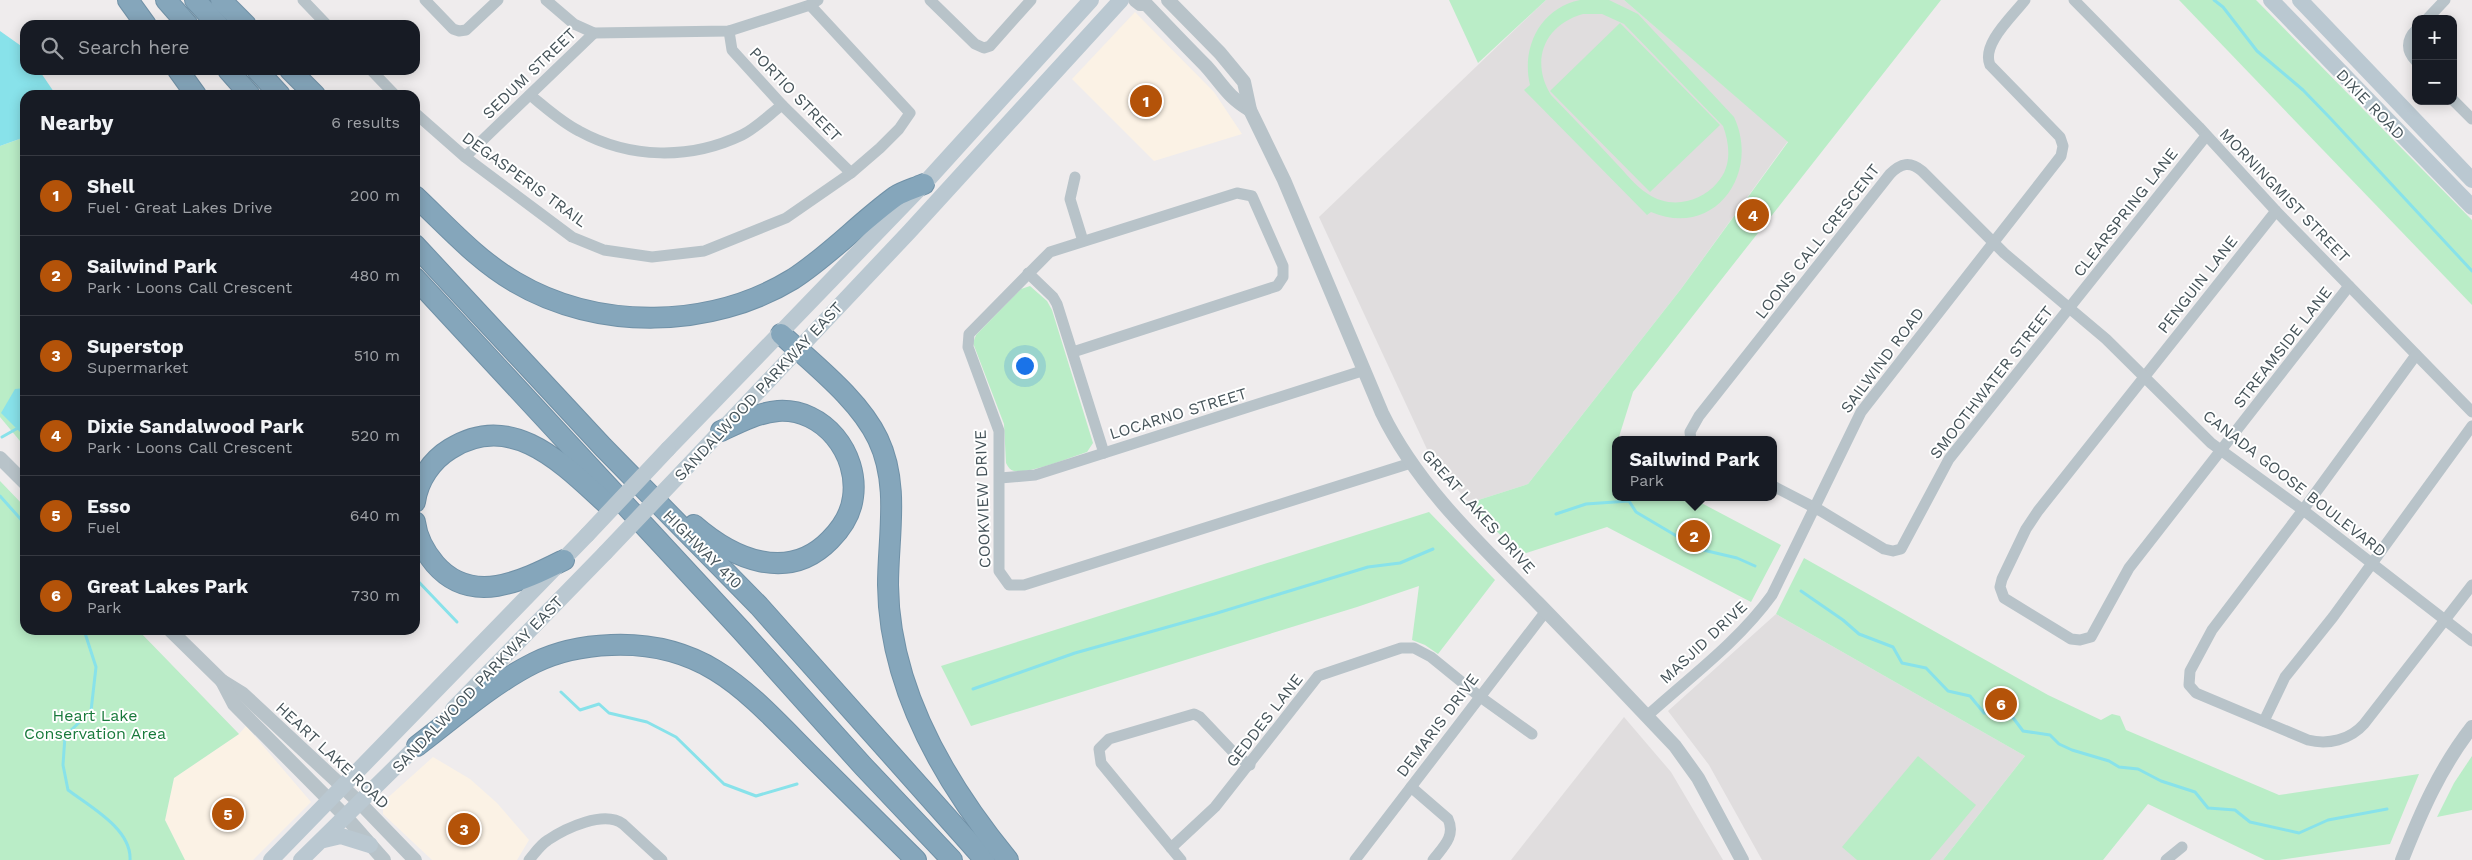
<!DOCTYPE html>
<html lang="en">
<head>
<meta charset="utf-8">
<style>
  body { margin:0; font-family:"Work Sans",sans-serif; background:#242831; color:#f1f3f6 }
  .controls { position:absolute; right:15px; top:15px; display:grid; overflow:hidden; border-radius:10px; box-shadow:0 2px 12px #0003 }
  .controls button { width:45px; height:45px; display:grid; place-items:center; padding:0; border:0; border-bottom:1px solid #363941; background:#171b24; color:#f1f3f6; font:25px sans-serif }
  .you { position:absolute; left:1024px; top:365px; width:18px; height:18px; margin:-12px; border:4px solid #fff; border-radius:50%; background:#1a73e8; box-shadow:0 0 0 8px #1a73e833 }
  .badge { display:grid; place-items:center; width:32px; height:32px; border-radius:50%; background:#b45309; color:#fff; font-size:16px; font-weight:700 }
  .pin { position:absolute; translate:-50% -50%; border:2px solid #fff; box-shadow:0 1px 5px #0006 }
  .popup { position:absolute; left:1612px; top:436px; width:165px; height:65px; box-sizing:border-box; display:grid; place-content:center; border-radius:10px; background:#171b24; filter:drop-shadow(0 1px 4px #0005); font-size:16px; white-space:nowrap; color:#9ea1a6 }
  .popup b { font-size:19px; color:#f1f3f6 }
  .popup::after { content:''; position:absolute; left:50%; top:100%; margin-left:-10px; border:10px solid transparent; border-top-color:#171b24 }
  .list { margin:0; padding:0; list-style:none }
  h2 { display:flex; justify-content:space-between; align-items:center; height:65px; margin:0; padding:0 20px; font-size:21px }
  h2 small { font-size:16px; font-weight:400; color:#9ea1a6 }
  .list li { display:grid; grid-template-columns:32px 1fr auto; gap:15px; align-items:center; box-sizing:border-box; height:80px; padding:0 20px; border-top:1px solid #363941 }
  .list b { display:block; font-size:19px; white-space:nowrap }
  .list p { margin:0; font-size:16px; white-space:nowrap; color:#9ea1a6 }
  .list em { font-size:16px; font-style:normal; color:#9ea1a6 }
  .icon { flex:none; width:28px; height:28px; fill:none; stroke:currentColor; stroke-width:2; stroke-linecap:round; stroke-linejoin:round }
  .map { position:relative; flex:none; width:2472px; height:860px; overflow:hidden }
  .search { position:absolute; background:#171b24; box-shadow:0 2px 12px #0003; left:20px; top:20px; width:400px; height:55px; display:flex; align-items:center; gap:12px; box-sizing:border-box; padding:0 18px; border-radius:15px; color:#9ea1a6; font-size:19px }
  .panel { position:absolute; background:#171b24; box-shadow:0 2px 12px #0003; left:20px; top:90px; width:400px; height:545px; border-radius:15px }
  .map>svg:first-child { display:block }
  .commercial { fill:#fbf2e5 }
  .education { fill:#e0ddde }
  .green { fill:#baedc7; fill-rule:evenodd }
  .water { fill:#88e2ea }
  .lines { fill:none; stroke-linecap:round; stroke-linejoin:round }
  .stream { stroke:#88e2ea; stroke-width:3 }
  .motorway-casing { stroke:#7091a7; stroke-width:22 }
  .minor { stroke:#b8c3c9; stroke-width:11 }
  .tertiary { stroke:#b8c3c9; stroke-width:14 }
  .secondary { stroke:#bac8d1; stroke-width:16 }
  .motorway { stroke:#85a6bb; stroke-width:20 }
  .secondary-bridge { stroke:#bac8d1; stroke-width:16 }
  .labels { text-anchor:middle; stroke-width:4; stroke-linejoin:round; paint-order:stroke }
  .street-label { font-size:16px; fill:#455359; stroke:#fff }
  .park-label { font-size:16px; fill:#18793b; stroke:#fff }
</style>
</head>
<body>
<div class="map">
<svg width="2472" height="860" viewBox="0 0 2472 860">
  <rect width="100%" height="100%" fill="#efeced"/>
  <g class="commercial">
    <path d="M1135 12 1214 92 1242 134 1154 161 1072 79Z"/>
    <path d="M246 726 311 802 253 860H185L165 820 174 778 239 734Z"/>
    <path d="M433 757 470 779 497 803 529 840 517 860H432L383 814V802Z"/>
  </g>
  <g class="education">
    <path d="M1546 0H1624L1788 141 1681 289 1528 484 1469 503 1432 460 1319 217Z"/>
    <path d="M1776 614 2025 756 1943 860H1762L1709 765 1668 711Z"/>
    <path d="M1624 717 1671 772 1723 860H1511Z"/>
  </g>
  <g class="green">
    <path d="M1449 0H1546L1478 63Z"/>
    <path d="M1580 0H1609L1638 14 1734 117C1761 175 1713 239 1651 212L1647 215 1524 90 1530 85C1521 48 1540 8 1580 0ZM1583 14H1602L1624 24 1723 126C1730 145 1732 167 1717 183 1700 203 1670 209 1648 194 1635 186 1625 172 1615 162 1594 139 1572 117 1551 95 1530 61 1544 25 1583 14Z"/>
    <path d="M1624 0H1941L1633 392 1618 440H1615L1613 457 1615 458V497H1690L1781 545 1751 602 1607 527 1520 555 1469 503 1528 484 1681 289 1788 142Z"/>
    <path d="M2179 0H2256L2472 220V305Z"/>
    <path d="M1620 23 1720 125 1650 192 1550 91Z"/>
    <path d="M25 137V447L0 417V146Z"/>
    <path d="M1030 286 1047 301 1052 310 1093 443 1087 452C1071 457 1030 474 1014 471 1010 470 1008 467 1006 463L1004 424 973 343 976 335 1021 289Z"/>
    <path d="M0 481 25 507V630H138L239 734 174 778 165 820 185 860H0Z"/>
    <path d="M1429 512 1495 580 1438 654 1425 645 1412 640 1419 586 1357 607 971 726 941 666Z"/>
    <path d="M1804 558 2048 695 2101 720 2112 714 2120 716 2126 730 2279 795 2419 774 2390 844 2279 860H2265L2148 804 2103 860H1943L2025 756 1776 614Z"/>
    <path d="M1918 756 1976 805 1930 860H1857L1842 847Z"/>
    <path d="M2472 756V810L2437 817 2454 783Z"/>
  </g>
  <g class="water">
    <path d="M0 31 24 48 25 70H39L56 95H25V137L0 146Z"/>
    <path d="M25 388V437L1 413 15 389Z"/>
  </g>
  <g class="lines">
    <g class="stream">
      <path d="M2214 0 2223 7 2257 51 2303 90 2331 119 2472 271"/>
      <path d="M2 437 25 424"/>
      <path d="M0 496 25 524"/>
      <path d="M1556 514 1586 504 1629 501 1636 512 1685 541 1703 550 1737 558 1755 566"/>
      <path d="M415 578 457 622"/>
      <path d="M1801 591 1843 620 1859 634 1893 647 1902 663 1926 668 1948 691 1970 696 1984 713 2011 715 2023 731 2050 735 2059 744 2072 750 2109 761 2119 767 2138 769 2161 781 2195 792 2208 808 2235 810 2250 822 2299 833 2328 820 2387 809"/>
      <path d="M84 630 96 667 91 711 65 736 63 765 68 790C89 806 132 829 130 860"/>
      <path d="M973 689 1075 653 1214 614 1368 567 1400 563 1433 549"/>
      <path d="M561 692 580 710 599 704 609 713 647 722 676 737 724 784 756 796 797 784"/>
    </g>
    <defs>
      <g id="motorway">
        <path d="M128 0 146 25"/>
        <path d="M166 0 188 25"/>
        <path d="M195 0 218 25"/>
        <path d="M221 0 246 25"/>
        <path d="M178 70 196 95"/>
        <path d="M228 70 250 95"/>
        <path d="M257 70 280 95"/>
        <path d="M290 70 315 95"/>
        <path d="M415 196C447 226 477 260 515 282 598 331 711 329 793 279 830 255 860 222 896 196 904 191 915 188 924 184"/>
        <path d="M415 245 603 447 759 606 985 860"/>
        <path d="M415 278 741 630 863 766 952 860"/>
        <path d="M781 334C813 364 859 399 878 439 900 485 888 536 888 585 889 688 944 782 1008 860"/>
        <path d="M415 502C418 480 432 460 450 449 513 409 565 466 609 506"/>
        <path d="M415 522C417 538 425 552 435 564 472 607 524 580 564 560"/>
        <path d="M694 525C733 559 788 583 830 540 842 528 851 514 853 497 859 454 824 408 778 411 757 413 740 422 721 431"/>
        <path d="M417 746C454 718 492 684 534 663 558 651 585 646 611 645 707 641 749 694 811 756 846 791 881 825 916 860"/>
      </g>
    </defs>
    <use href="#motorway" class="motorway-casing"/>
    <g class="minor">
      <path d="M303 0 327 25"/>
      <path d="M425 0 453 29 459 31 466 30 498 0"/>
      <path d="M546 0 574 24 594 33 729 31 810 5 818 0"/>
      <path d="M930 0 975 44 984 48 990 46 1031 0"/>
      <path d="M2074 0 2199 127 2276 211 2472 412"/>
      <path d="M2427 19 2445 0"/>
      <path d="M2416 30C2406 40 2406 51 2416 61"/>
      <path d="M729 31 732 50 782 105 851 173"/>
      <path d="M371 70 395 95"/>
      <path d="M530 95C545 107 561 122 579 131 630 159 690 160 742 135 756 128 769 115 782 105"/>
      <path d="M2453 100 2472 119"/>
      <path d="M415 113 465 157 572 237 604 250 652 257 704 251 786 218 851 173 880 148 899 129 910 113 810 5"/>
      <path d="M465 157 594 33"/>
      <path d="M1075 177 1070 199 1083 241"/>
      <path d="M2276 211 2038 511 2026 529 2002 579 2000 587 2004 598 2071 639 2080 640 2091 637 2129 568 2349 286"/>
      <path d="M1028 273 1053 297 1057 304 1104 453"/>
      <path d="M1073 352 1277 286 1283 277V266L1252 196 1237 193 1050 252 969 334 968 347 999 431V571L1009 585H1024L1411 463"/>
      <path d="M2416 355 2303 510 2212 630 2190 671 2189 685 2196 693 2308 740C2328 745 2350 740 2364 724L2472 585"/>
      <path d="M1691 440 1690 432 1699 416 1890 174C1901 163 1910 161 1922 171L2004 253 2106 339 2211 443 2303 510 2472 641"/>
      <path d="M1000 478 1035 475 1365 370"/>
      <path d="M1773 486 1821 511 1884 549 1893 551 1901 549 1949 459 2206 136"/>
      <path d="M1647 716C1690 677 1738 642 1772 595L1861 412 2061 156 2063 146 2060 137 1990 65C1981 44 2013 16 2025 0"/>
      <path d="M2264 721 2285 677 2333 617 2472 426"/>
      <path d="M1411 787 1448 819C1456 836 1443 847 1433 860"/>
      <path d="M1171 848 1215 807 1318 676 1401 648H1414L1431 657 1479 696 1532 734"/>
      <path d="M529 860C535 853 540 845 548 840 566 828 604 810 623 824L662 860"/>
      <path d="M1181 860 1101 763 1099 749 1109 739 1194 714 1200 717 1237 756 1250 765"/>
      <path d="M1355 860 1546 611"/>
      <path d="M2166 860 2182 847"/>
    </g>
    <g class="tertiary">
      <path d="M1135 0 1140 4H1146C1166 25 1186 46 1206 66 1223 85 1227 96 1250 110"/>
      <path d="M1168 0 1220 53 1244 82 1250 110 1284 180 1382 413C1418 487 1481 545 1538 603 1584 650 1630 698 1675 746L1698 778 1742 860"/>
      <path d="M0 458 25 483"/>
      <path d="M170 630 222 681 243 694 360 803 415 860"/>
      <path d="M222 681 234 704 346 817 384 860"/>
      <path d="M2402 860C2421 812 2440 768 2472 727"/>
    </g>
    <g class="secondary">
      <path d="M2271 0 2472 207"/>
      <path d="M2300 0 2472 180"/>
      <path d="M668 449 924 184 1091 0"/>
      <path d="M685 469 909 232 1121 0"/>
      <path d="M453 709 605 553"/>
      <path d="M324 840 341 836 370 845"/>
      <path d="M271 860 587 535"/>
      <path d="M301 860 426 737"/>
    </g>
    <use href="#motorway" class="motorway"/>
    <g class="secondary-bridge">
      <path d="M587 535 668 449"/>
      <path d="M605 553 685 469"/>
    </g>
  </g>
  <g class="labels">
    <g class="street-label">
      <text transform="translate(529 73) rotate(-44)" y="6">SEDUM STREET</text>
      <text transform="translate(796 94) rotate(46)" y="6">PORTIO STREET</text>
      <text transform="translate(2371 104) rotate(46)" y="6">DIXIE ROAD</text>
      <text transform="translate(525 179) rotate(36)" y="6">DEGASPERIS TRAIL</text>
      <text transform="translate(2285 195) rotate(46)" y="6">MORNINGMIST STREET</text>
      <text transform="translate(2125 212) rotate(-52)" y="6">CLEARSPRING LANE</text>
      <text transform="translate(1817 241) rotate(-52)" y="6">LOONS CALL CRESCENT</text>
      <text transform="translate(2197 284) rotate(-52)" y="6">PENGUIN LANE</text>
      <text transform="translate(2282 347) rotate(-52)" y="6">STREAMSIDE LANE</text>
      <text transform="translate(1882 360) rotate(-53)" y="6">SAILWIND ROAD</text>
      <text transform="translate(1991 382) rotate(-52)" y="6">SMOOTHWATER STREET</text>
      <text transform="translate(758 391) rotate(-47)" y="6">SANDALWOOD PARKWAY EAST</text>
      <text transform="translate(1178 413) rotate(-17)" y="6">LOCARNO STREET</text>
      <text transform="translate(2295 483) rotate(38)" y="6">CANADA GOOSE BOULEVARD</text>
      <text transform="translate(982 499) rotate(-92)" y="6">COOKVIEW DRIVE</text>
      <text transform="translate(1479 511) rotate(48)" y="6">GREAT LAKES DRIVE</text>
      <text transform="translate(703 549) rotate(45)" y="6">HIGHWAY 410</text>
      <text transform="translate(1703 642) rotate(-43)" y="6">MASJID DRIVE</text>
      <text transform="translate(477 684) rotate(-46)" y="6">SANDALWOOD PARKWAY EAST</text>
      <text transform="translate(1264 720) rotate(-52)" y="6">GEDDES LANE</text>
      <text transform="translate(1437 725) rotate(-53)" y="6">DEMARIS DRIVE</text>
      <text transform="translate(333 755) rotate(43)" y="6">HEART LAKE ROAD</text>
    </g>
    <g class="park-label">
      <text x="95" y="721">Heart Lake<tspan x="95" dy="18">Conservation Area</tspan></text>
    </g>
  </g>
</svg>
<div class="controls">
<button>+</button>
<button>−</button>
</div>
<div class="you"></div>
<div class="pin badge" style="left:1146px;top:101px">1</div>
<div class="pin badge" style="left:1694px;top:536px">2</div>
<div class="popup"><b>Sailwind Park</b>Park</div>
<div class="pin badge" style="left:464px;top:829px">3</div>
<div class="pin badge" style="left:1753px;top:215px">4</div>
<div class="pin badge" style="left:228px;top:814px">5</div>
<div class="pin badge" style="left:2001px;top:704px">6</div>
<div class="search"><svg class="icon" aria-label="search" viewBox="0 0 24 24"><circle cx="10" cy="10" r="6"/><path d="M15 15l6 6"/></svg>Search here</div>
<section class="panel">
<h2>Nearby<small>6 results</small></h2>
<ul class="list">
<li><span class="badge">1</span><div><b>Shell</b><p>Fuel · Great Lakes Drive</p></div><em>200 m</em></li>
<li><span class="badge">2</span><div><b>Sailwind Park</b><p>Park · Loons Call Crescent</p></div><em>480 m</em></li>
<li><span class="badge">3</span><div><b>Superstop</b><p>Supermarket</p></div><em>510 m</em></li>
<li><span class="badge">4</span><div><b>Dixie Sandalwood Park</b><p>Park · Loons Call Crescent</p></div><em>520 m</em></li>
<li><span class="badge">5</span><div><b>Esso</b><p>Fuel</p></div><em>640 m</em></li>
<li><span class="badge">6</span><div><b>Great Lakes Park</b><p>Park</p></div><em>730 m</em></li>
</ul>
</section>
</div>
</body>
</html>
